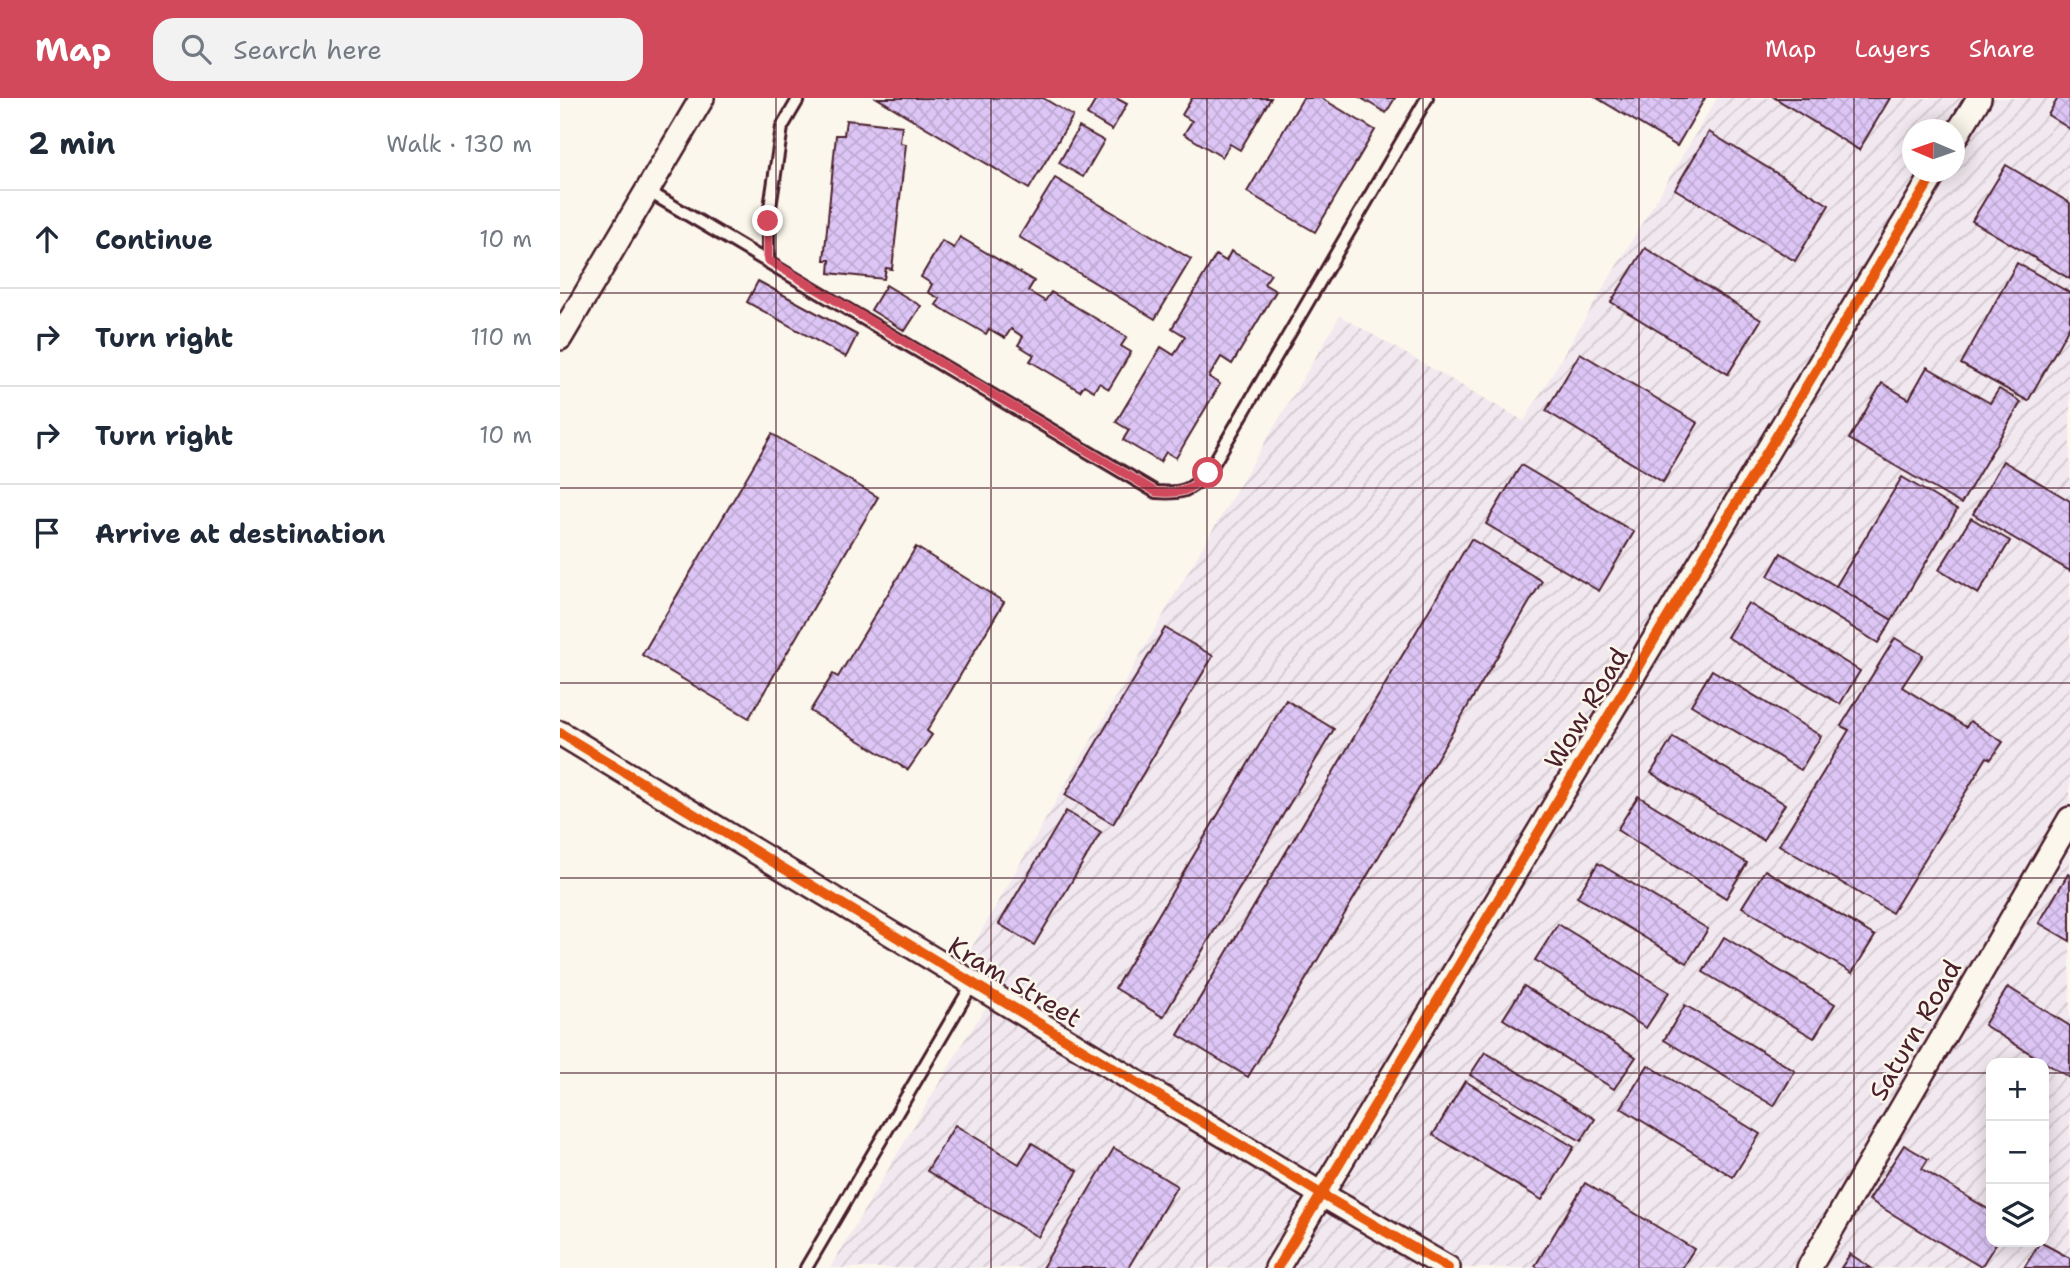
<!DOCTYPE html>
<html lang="en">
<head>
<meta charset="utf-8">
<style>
  body { margin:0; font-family:"Shantell Sans",sans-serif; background:#f2f2f3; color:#1f2937 }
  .controls { position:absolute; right:21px; bottom:21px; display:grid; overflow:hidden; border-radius:14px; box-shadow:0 4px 18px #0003 }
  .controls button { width:63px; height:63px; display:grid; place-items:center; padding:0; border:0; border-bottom:2px solid #e0e1e3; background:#fff; color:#1f2937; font:35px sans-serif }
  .compass { position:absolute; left:1342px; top:21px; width:63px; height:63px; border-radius:50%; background:#fff; box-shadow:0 4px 18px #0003; rotate:272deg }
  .stop { position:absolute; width:21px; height:21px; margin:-16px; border:5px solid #d1495b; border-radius:50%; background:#fff }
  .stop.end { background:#d1495b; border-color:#fff; box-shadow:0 2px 7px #0008 }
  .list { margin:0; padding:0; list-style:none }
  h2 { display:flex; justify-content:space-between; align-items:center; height:91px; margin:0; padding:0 28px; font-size:30px }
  h2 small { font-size:23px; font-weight:400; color:#747a83 }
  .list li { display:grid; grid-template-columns:46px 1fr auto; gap:21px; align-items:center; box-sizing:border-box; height:98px; padding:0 28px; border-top:2px solid #e0e1e3 }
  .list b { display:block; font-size:26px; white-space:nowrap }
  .list em { font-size:23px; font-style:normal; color:#747a83 }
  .icon { flex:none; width:38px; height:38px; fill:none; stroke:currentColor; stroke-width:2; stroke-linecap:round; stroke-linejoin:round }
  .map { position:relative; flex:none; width:1510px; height:1170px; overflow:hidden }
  header { display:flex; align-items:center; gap:42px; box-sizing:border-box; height:98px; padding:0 35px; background:#d1495b; color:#fff }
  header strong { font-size:33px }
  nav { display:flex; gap:38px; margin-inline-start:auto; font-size:24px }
  .search { width:490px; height:63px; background:#f2f2f3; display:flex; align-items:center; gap:18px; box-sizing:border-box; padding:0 24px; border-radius:21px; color:#747a83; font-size:26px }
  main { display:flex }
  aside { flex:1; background:#fff }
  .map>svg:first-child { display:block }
  .industrial { fill:url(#industrial-furrows); fill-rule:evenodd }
  .building { fill:url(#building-cross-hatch); stroke:#4a1f2b; stroke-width:2 }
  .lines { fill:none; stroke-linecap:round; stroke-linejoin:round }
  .service-casing { stroke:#4a1f2b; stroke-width:16 }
  .minor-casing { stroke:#4a1f2b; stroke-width:28 }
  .service { stroke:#fbf7ec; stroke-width:10 }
  .minor { stroke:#fbf7ec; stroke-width:23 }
  .cycleway-casing { stroke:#fbf7ec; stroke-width:15 }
  .cycleway { stroke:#e8590c; stroke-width:10 }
  .route { stroke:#d1495b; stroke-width:9 }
  .grid { fill:none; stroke:#4a1f2b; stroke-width:2; stroke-opacity:0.55 }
  .labels { text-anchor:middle; stroke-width:5; stroke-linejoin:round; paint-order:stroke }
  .street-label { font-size:26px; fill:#4a1f2b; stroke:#fbf7ec }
</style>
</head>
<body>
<header>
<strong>Map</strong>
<div class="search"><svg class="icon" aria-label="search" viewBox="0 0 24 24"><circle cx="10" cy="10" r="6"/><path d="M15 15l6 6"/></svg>Search here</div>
<nav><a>Map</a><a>Layers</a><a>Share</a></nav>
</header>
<main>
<aside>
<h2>2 min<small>Walk · 130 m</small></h2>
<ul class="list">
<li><svg class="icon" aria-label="ahead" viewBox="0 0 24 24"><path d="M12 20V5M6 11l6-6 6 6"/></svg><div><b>Continue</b></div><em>10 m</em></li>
<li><svg class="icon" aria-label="right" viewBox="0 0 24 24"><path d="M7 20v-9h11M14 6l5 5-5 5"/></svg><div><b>Turn right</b></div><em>110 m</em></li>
<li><svg class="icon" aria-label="right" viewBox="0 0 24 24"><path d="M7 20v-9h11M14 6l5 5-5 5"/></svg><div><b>Turn right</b></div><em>10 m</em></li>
<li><svg class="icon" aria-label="arrive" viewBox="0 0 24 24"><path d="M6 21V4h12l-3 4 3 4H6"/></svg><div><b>Arrive at destination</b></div></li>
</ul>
</aside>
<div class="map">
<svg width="1510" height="1170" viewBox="0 0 1510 1170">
  <defs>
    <pattern id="industrial-furrows" width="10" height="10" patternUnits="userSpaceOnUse" patternTransform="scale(1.75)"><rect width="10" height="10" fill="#f2e8ef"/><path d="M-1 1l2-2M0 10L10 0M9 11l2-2" fill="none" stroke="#d1c7cd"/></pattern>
    <pattern id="building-cross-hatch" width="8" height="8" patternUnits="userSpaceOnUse" patternTransform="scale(1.75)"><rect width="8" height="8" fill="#ddc6f6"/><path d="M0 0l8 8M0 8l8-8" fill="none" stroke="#bfaad3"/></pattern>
  </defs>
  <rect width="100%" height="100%" fill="#fbf7ec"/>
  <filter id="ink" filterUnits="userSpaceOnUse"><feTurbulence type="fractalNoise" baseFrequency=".0143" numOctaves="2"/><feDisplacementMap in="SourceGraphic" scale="14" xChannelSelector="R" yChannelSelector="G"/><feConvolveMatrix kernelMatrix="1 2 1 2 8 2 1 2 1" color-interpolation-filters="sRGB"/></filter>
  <g filter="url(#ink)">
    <path class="industrial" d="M1157 0H1510V1170H270L404 943 444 882 407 858 628 474 780 218 964 323ZM1352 32H1394V74H1352ZM1431 965H1484V1144H1431Z"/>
    <g class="building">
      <path d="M317 0H483L513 18 469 91Z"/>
      <path d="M537 0H556L567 6 552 32 527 17Z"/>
      <path d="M632 0H711L680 52 670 46 662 59 624 36 632 23 622 17Z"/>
      <path d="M743 0H761L815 32 755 134 687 94Z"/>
      <path d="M801 0H835L826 15Z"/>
      <path d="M1037 0H1145L1117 48Z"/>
      <path d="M1215 0H1330L1299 52Z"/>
      <path d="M1498 0H1510V31L1488 17Z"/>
      <path d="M286 22 342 28 340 45 346 46 332 171 326 170 324 181 269 175 270 162H264L276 37H284Z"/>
      <path d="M519 29 544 43 523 79 499 65Z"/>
      <path d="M1149 34 1269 107 1235 163 1115 91Z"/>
      <path d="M1446 67 1510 105V181L1412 123Z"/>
      <path d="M495 80 631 161 595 221 459 139Z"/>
      <path d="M400 139 474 183 468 193 485 203 491 194 567 239 561 248 571 254 549 291 539 285 534 293 524 287 520 293 470 263 474 257 458 247 463 239 451 231 445 240 429 231 426 236 376 207 380 201 368 194 372 186 361 179 382 143 394 150Z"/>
      <path d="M1085 150 1201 222 1168 276 1051 204Z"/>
      <path d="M671 153 711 176 704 186 716 193 672 266 661 259 649 279 660 286 616 360 606 354 600 364 563 342 569 332 556 324 601 249 614 257 625 238 612 230 656 157 666 163Z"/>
      <path d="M1457 165 1510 195V227L1468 303 1401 266Z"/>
      <path d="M198 183 297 237 286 259 187 204Z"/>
      <path d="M326 187 361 208 345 233 311 212Z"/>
      <path d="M1020 255 1138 325 1103 384 986 313Z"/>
      <path d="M1367 269 1430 305 1439 291 1461 304 1401 406 1289 341 1322 285 1349 301Z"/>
      <path d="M212 336 318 399 189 620 82 557Z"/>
      <path d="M1443 363 1510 403V473L1413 416Z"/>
      <path d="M961 367 1074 434 1039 493 926 426Z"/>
      <path d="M1342 379 1397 412 1332 522 1276 488Z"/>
      <path d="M1411 420 1450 443 1418 496 1379 472Z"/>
      <path d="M911 441 982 483 688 979 618 937Z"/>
      <path d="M356 449 444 504 367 633 372 637 348 672 250 613 273 576 278 579Z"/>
      <path d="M1221 455 1332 522 1318 545 1208 478Z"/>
      <path d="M1188 505 1300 573 1280 606 1167 539Z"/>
      <path d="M605 530 653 558 553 726 505 697Z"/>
      <path d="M1335 540 1363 557 1342 589 1406 629 1410 623 1443 644 1431 661 1427 659 1332 815 1219 747 1289 632 1281 628Z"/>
      <path d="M1152 572 1261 638 1241 672 1131 607Z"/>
      <path d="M726 602 774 631 603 919 555 890Z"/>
      <path d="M1113 639 1225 706 1203 742 1091 675Z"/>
      <path d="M1078 698 1187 765 1166 800 1057 732Z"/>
      <path d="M506 713 541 734 474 847 439 826Z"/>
      <path d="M1038 765 1148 831 1127 865 1017 799Z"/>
      <path d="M1205 772 1315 838 1292 875 1182 809Z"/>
      <path d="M1508 776 1510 778V843L1479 825Z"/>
      <path d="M998 826 1109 894 1086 930 975 862Z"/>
      <path d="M1164 839 1275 906 1254 940 1143 874Z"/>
      <path d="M964 888 1076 959 1054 991 943 921Z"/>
      <path d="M1448 889 1510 928V980L1424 927Z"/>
      <path d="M1125 907 1235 973 1214 1008 1104 942Z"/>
      <path d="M925 954 1035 1021 1021 1043 910 977Z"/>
      <path d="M1088 967 1200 1036 1173 1079 1061 1010Z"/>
      <path d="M905 983 1014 1049 982 1102 873 1037Z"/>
      <path d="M395 1027 459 1066 472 1045 518 1073 478 1139 367 1073Z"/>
      <path d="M1344 1047 1368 1061 1362 1071 1431 1113V1144H1437L1421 1169 1309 1102Z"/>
      <path d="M554 1050 617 1088 568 1170H482Z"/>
      <path d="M1025 1085 1134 1151 1122 1170H978L975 1168Z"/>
      <path d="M1480 1144 1510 1160V1170H1464Z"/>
      <path d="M1290 1156 1311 1170H1281Z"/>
    </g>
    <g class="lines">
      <defs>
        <g id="service">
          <path d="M86 92 596 394C623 396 629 393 648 375L867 0"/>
          <path d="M208 162V123L222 29 239 0"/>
          <path d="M246 1170 413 885"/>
        </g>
        <g id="minor">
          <path d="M1394 41 1419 0"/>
          <path d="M0 240 142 0"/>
          <path d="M0 635 761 1096 888 1170"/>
          <path d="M717 1170 1375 74"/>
          <path d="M1249 1170 1510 721"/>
        </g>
      </defs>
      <use href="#service" class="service-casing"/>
      <use href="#minor" class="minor-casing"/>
      <use href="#service" class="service"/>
      <use href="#minor" class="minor"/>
      <defs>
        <g id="cycleway">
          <path d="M0 635 761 1096 888 1170"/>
          <path d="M717 1170 1375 74"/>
        </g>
      </defs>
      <use href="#cycleway" class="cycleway-casing"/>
      <use href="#cycleway" class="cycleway"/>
    </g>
  </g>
  <g class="lines" filter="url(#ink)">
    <path class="route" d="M208 123V162L596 394C623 396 629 393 648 375"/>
  </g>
  <path class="grid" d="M216 0V1170M431 0V1170M647 0V1170M863 0V1170M1079 0V1170M1294 0V1170M0 195H1510M0 390H1510M0 585H1510M0 780H1510M0 975H1431M1484 975H1510"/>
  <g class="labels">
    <g class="street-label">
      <text transform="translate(1026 610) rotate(-59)" y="9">Wow Road</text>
      <text transform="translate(455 884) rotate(31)" y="9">Kram Street</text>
      <text transform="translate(1355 932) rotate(-60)" y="9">Saturn Road</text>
    </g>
  </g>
</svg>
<div class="controls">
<button>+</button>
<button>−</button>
<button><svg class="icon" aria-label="layers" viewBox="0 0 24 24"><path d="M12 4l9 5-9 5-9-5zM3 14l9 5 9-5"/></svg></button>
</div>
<svg class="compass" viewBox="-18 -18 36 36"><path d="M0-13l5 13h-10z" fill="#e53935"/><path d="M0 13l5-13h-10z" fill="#747a83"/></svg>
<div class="stop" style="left:648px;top:375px"></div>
<div class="stop end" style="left:208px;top:123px"></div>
</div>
</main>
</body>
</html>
